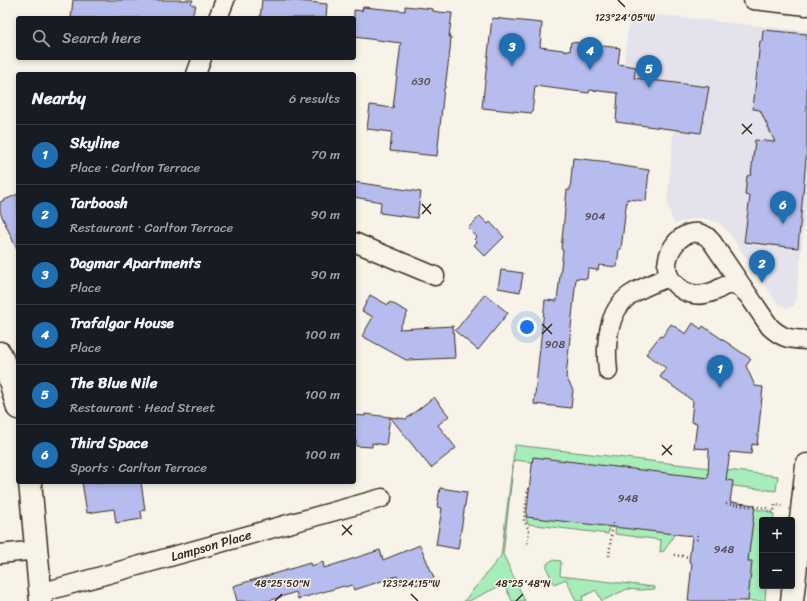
<!DOCTYPE html>
<html lang="en">
<head>
<meta charset="utf-8">
<style>
  body { margin:0; font-family:Sriracha,sans-serif; background:#20242c; color:#f1f3f6 }
  .controls { position:absolute; right:12px; bottom:12px; display:grid; overflow:hidden; border-radius:4px; box-shadow:0 2px 6px #0003 }
  .controls button { width:36px; height:36px; display:grid; place-items:center; padding:0; border:0; border-bottom:1px solid #363941; background:#171b24; color:#f1f3f6; font:20px sans-serif }
  .you { position:absolute; left:527px; top:327px; width:14px; height:14px; margin:-10px; border:3px solid #fff; border-radius:50%; background:#1a73e8; box-shadow:0 0 0 6px #1a73e833 }
  .badge { display:grid; place-items:center; width:26px; height:26px; border-radius:50%; background:#1f6fb2; color:#fff; font-size:13px; font-weight:700 }
  .pin { position:absolute; translate:-50% -33px; filter:drop-shadow(0 1px 2px #0008) }
  .pin::after { content:''; position:absolute; top:21px; width:14px; height:12px; background:inherit; clip-path:polygon(0 0,100% 0,50% 100%) }
  .list { margin:0; padding:0; list-style:none }
  h2 { display:flex; justify-content:space-between; align-items:center; height:52px; margin:0; padding:0 16px; font-size:17px }
  h2 small { font-size:13px; font-weight:400; color:#9ea1a6 }
  .list li { display:grid; grid-template-columns:26px 1fr auto; gap:12px; align-items:center; box-sizing:border-box; height:60px; padding:0 16px; border-top:1px solid #363941 }
  .list b { display:block; font-size:15px; white-space:nowrap }
  .list p { margin:0; font-size:13px; white-space:nowrap; color:#9ea1a6 }
  .list em { font-size:13px; font-style:normal; color:#9ea1a6 }
  .icon { flex:none; width:22px; height:22px; fill:none; stroke:currentColor; stroke-width:2; stroke-linecap:round; stroke-linejoin:round }
  .map { position:relative; flex:none; width:807px; height:601px; overflow:hidden }
  .search { position:absolute; background:#171b24; box-shadow:0 2px 6px #0003; left:16px; top:16px; width:340px; height:44px; display:flex; align-items:center; gap:10px; box-sizing:border-box; padding:0 14px; border-radius:4px; color:#9ea1a6; font-size:15px }
  .panel { position:absolute; background:#171b24; box-shadow:0 2px 6px #0003; left:16px; top:72px; width:340px; height:412px; border-radius:4px }
  .map>svg:first-child { display:block }
  .built { fill:#e4e2ea }
  .green { fill:#a6edba; stroke:#708c6c }
  .building { fill:#b6bced; stroke:#3b2a1e }
  .lines { fill:none; stroke-linecap:round; stroke-linejoin:round }
  .street-casing { stroke:#3b2a1e; stroke-width:21 }
  .secondary-casing { stroke:#3b2a1e; stroke-width:25 }
  .path { stroke:#3b2a1e; stroke-width:2.5; stroke-dasharray:1 3; stroke-linecap:butt }
  .street { stroke:#f7f3e8; stroke-width:18 }
  .secondary { stroke:#f7f3e8; stroke-width:22 }
  .ticks { fill:none; stroke:#3b2a1e; stroke-width:1.5 }
  .labels { text-anchor:middle; stroke-width:3; stroke-linejoin:round; paint-order:stroke }
  .number-label { font-size:11px; fill:#5a4e52 }
  .street-label { font-size:13px; fill:#3b2a1e; stroke:#f7f3e8 }
  .ticks-label { font-size:10px; text-anchor:middle; fill:#3b2a1e; stroke:#f7f3e8; stroke-width:3; stroke-linejoin:round; paint-order:stroke }
</style>
</head>
<body>
<div class="map">
<svg width="807" height="601" viewBox="0 0 807 601">
  <rect width="100%" height="100%" fill="#f7f3e8"/>
  <filter id="ink" filterUnits="userSpaceOnUse"><feTurbulence type="fractalNoise" baseFrequency=".025" numOctaves="2"/><feDisplacementMap in="SourceGraphic" scale="8" xChannelSelector="R" yChannelSelector="G"/><feConvolveMatrix kernelMatrix="1 2 1 2 8 2 1 2 1" color-interpolation-filters="sRGB"/></filter>
  <g filter="url(#ink)">
    <path class="built" d="M630 12 807 31V195L796 301 793 306 787 308 777 303 727 230 719 223 707 219 699 218 682 221 674 224 667 203 674 128 617 122Z"/>
    <g class="green">
      <path d="M515 445 778 476 776 491 514 460 503 554 525 601H512L504 584 469 601H464L501 556Z"/>
      <path d="M754 509 767 511 770 513 774 514 773 520H762V586H766L765 601H743Z"/>
      <path d="M527 512 610 522 608 534 528 524 526 519Z"/>
      <path d="M616 523 677 530 664 551 660 552 661 540 615 534Z"/>
      <path d="M552 560 561 561 560 576 655 587V589L640 590 627 589 602 601 596 590 582 597 583 601H576L566 579 554 584 547 569V564Z"/>
    </g>
    <g class="building">
      <path d="M73 0H193L191 4 196 6 191 18H71Z"/>
      <path d="M262 0H290L327 4 326 18H260Z"/>
      <path d="M405 6 433 9V11L438 12 452 13 449 37H451L450 50 445 88H444L437 156 390 151 392 132 367 129 370 105 393 108 401 43 354 37V10L362 11 363 7 405 11Z"/>
      <path d="M492 18 542 23 540 47 570 51 571 42 620 48 618 64 636 67 634 78 709 87 701 133 616 122 618 93 590 90 589 93 535 86 532 113 482 108Z"/>
      <path d="M763 30 807 34V148L798 248 744 242 750 196 745 195 747 176 751 175 755 140 775 142 760 110 753 109 760 41 762 42Z"/>
      <path d="M573 158 610 162V164L649 170 646 201 627 199 621 249H619L617 267 599 265 598 270 588 269 587 279 576 278 566 377 573 390 571 408 534 404 545 300 557 301 563 250 561 249 567 190H570Z"/>
      <path d="M354 182 421 192 417 218 380 213 381 202 354 197Z"/>
      <path d="M18 194V252L0 212V202Z"/>
      <path d="M480 216 488 224 490 222 504 237 485 256 474 245 477 242 474 239 477 237 468 228Z"/>
      <path d="M501 270 523 273 520 292 498 288Z"/>
      <path d="M485 294 508 313 478 350 455 331Z"/>
      <path d="M370 295 388 305 390 302 408 312 399 329 453 326 455 358 406 360 362 336 373 317 362 311Z"/>
      <path d="M693 323 701 329 703 326 751 359 746 366 755 386 763 387 757 445 752 444 751 454 730 452 726 480 733 481 730 502 755 505 748 561H752L748 601H688L692 563 689 562 692 536 526 517 533 457 708 478 709 449 694 448 697 423 691 422 693 401 660 377 666 368 646 354 660 336 662 337 671 324 686 334Z"/>
      <path d="M434 397 449 416 438 425 456 448 431 468 390 417 386 445 372 443V447L356 446V440H354V415L365 416V414L406 419Z"/>
      <path d="M82 482H141L145 510 141 511 142 519 116 523 114 509 87 513Z"/>
      <path d="M440 488 467 492 458 549 436 545 442 508 437 507Z"/>
      <path d="M420 545 434 578 416 585 414 579 400 584 397 576 354 590 352 585 345 587 344 586 298 599 296 592 268 601H237L233 586 310 563 311 566 323 562 324 568 380 550 383 560Z"/>
    </g>
    <g class="lines">
      <defs>
        <g id="street">
          <path d="M753 0 807 6"/>
          <path d="M218 18 225 0"/>
          <path d="M196 74 202 58"/>
          <path d="M354 242 435 276"/>
          <path d="M747 294C742 289 736 284 729 285 724 285 719 289 715 291 698 298 685 295 673 282 655 263 681 221 706 236 708 237 710 240 712 242L770 327C783 339 790 339 807 340"/>
          <path d="M608 371C605 346 607 311 630 295 642 287 656 282 669 277"/>
          <path d="M0 554 37 550"/>
          <path d="M40 593 382 498"/>
        </g>
        <g id="secondary">
          <path d="M0 353 7 371 18 408"/>
          <path d="M30 482 41 601"/>
          <path d="M792 601 807 465"/>
        </g>
      </defs>
      <use href="#street" class="street-casing"/>
      <use href="#secondary" class="secondary-casing"/>
      <g class="path">
        <path d="M726 504 767 508 770 512H774L775 505 782 506"/>
        <path d="M697 540 698 532"/>
        <path d="M525 546 527 545 529 530 524 520 528 489H530"/>
        <path d="M674 555 689 557"/>
        <path d="M609 556 613 522"/>
      </g>
      <use href="#street" class="street"/>
      <use href="#secondary" class="secondary"/>
    </g>
  </g>
  <path class="ticks" d="M618 0 625 7M742 124 752 134M742 134 752 124M422 204 431 214M422 214 431 204M542 324 552 334M542 334 552 324M662 445 672 455M662 455 672 445M342 525 352 535M342 535 352 525M411 594 418 601M275 601 282 594M516 601 523 594"/>
  <g class="labels">
    <g class="number-label">
      <text x="421" y="85">630</text>
      <text x="595" y="220">904</text>
      <text x="555" y="348">908</text>
      <text x="628" y="502">948</text>
      <text x="724" y="553">948</text>
    </g>
    <g class="street-label">
      <text transform="translate(211 545) rotate(-16)" y="5">Lampson Place</text>
    </g>
  </g>
  <g class="ticks-label">
    <text x="625" y="21">123°24'05"W</text>
    <text x="282" y="587">48°25'50"N</text>
    <text x="523" y="587">48°25'48"N</text>
    <text x="411" y="587">123°24'15"W</text>
  </g>
</svg>
<div class="controls">
<button>+</button>
<button>−</button>
</div>
<div class="you"></div>
<div class="pin badge" style="left:720px;top:388px">1</div>
<div class="pin badge" style="left:762px;top:283px">2</div>
<div class="pin badge" style="left:512px;top:66px">3</div>
<div class="pin badge" style="left:590px;top:70px">4</div>
<div class="pin badge" style="left:649px;top:88px">5</div>
<div class="pin badge" style="left:783px;top:224px">6</div>
<div class="search"><svg class="icon" aria-label="search" viewBox="0 0 24 24"><circle cx="10" cy="10" r="6"/><path d="M15 15l6 6"/></svg>Search here</div>
<section class="panel">
<h2>Nearby<small>6 results</small></h2>
<ul class="list">
<li><span class="badge">1</span><div><b>Skyline</b><p>Place · Carlton Terrace</p></div><em>70 m</em></li>
<li><span class="badge">2</span><div><b>Tarboosh</b><p>Restaurant · Carlton Terrace</p></div><em>90 m</em></li>
<li><span class="badge">3</span><div><b>Dagmar Apartments</b><p>Place</p></div><em>90 m</em></li>
<li><span class="badge">4</span><div><b>Trafalgar House</b><p>Place</p></div><em>100 m</em></li>
<li><span class="badge">5</span><div><b>The Blue Nile</b><p>Restaurant · Head Street</p></div><em>100 m</em></li>
<li><span class="badge">6</span><div><b>Third Space</b><p>Sports · Carlton Terrace</p></div><em>100 m</em></li>
</ul>
</section>
</div>
</body>
</html>
